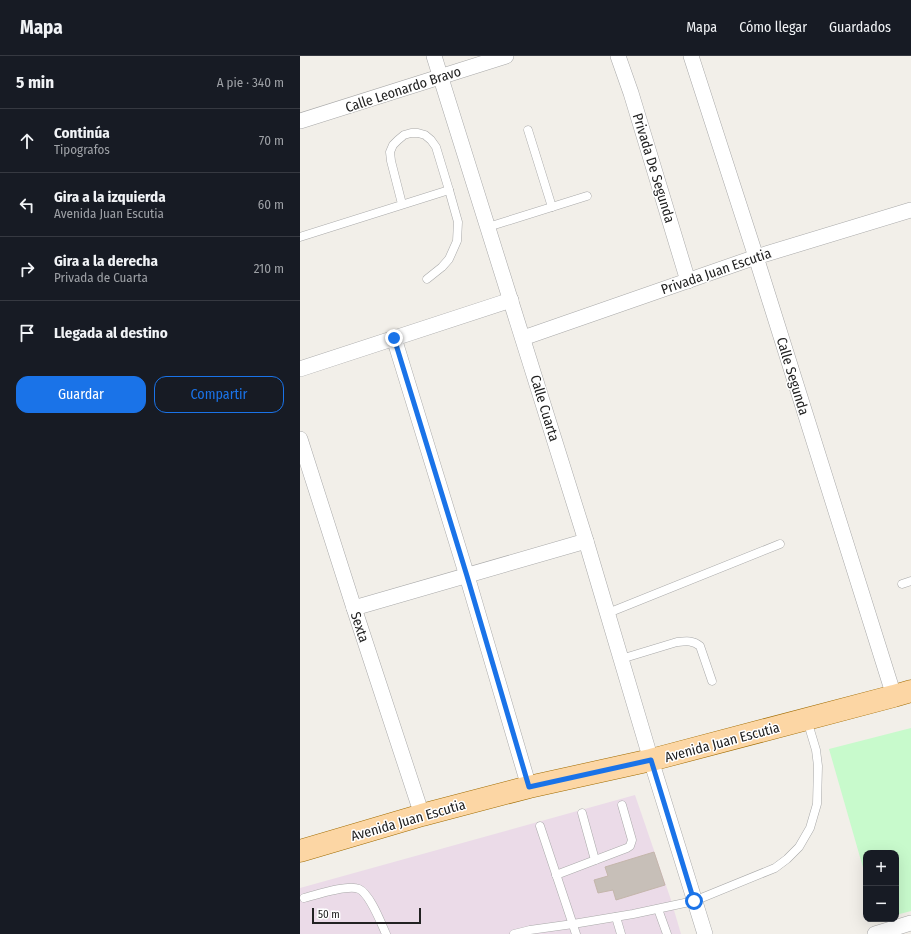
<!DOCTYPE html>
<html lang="es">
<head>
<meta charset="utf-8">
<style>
  body { margin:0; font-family:"Fira Sans Condensed",sans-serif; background:#242831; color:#f1f3f6 }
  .controls { position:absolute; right:12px; bottom:12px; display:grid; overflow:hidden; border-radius:8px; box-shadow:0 4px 16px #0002 }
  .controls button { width:36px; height:36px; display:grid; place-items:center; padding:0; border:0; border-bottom:1px solid #363941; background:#171b24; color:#f1f3f6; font:20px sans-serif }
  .scale { position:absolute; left:12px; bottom:10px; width:109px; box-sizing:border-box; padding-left:4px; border:2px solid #222; border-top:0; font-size:11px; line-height:14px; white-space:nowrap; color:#222; -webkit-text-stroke:3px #fff; paint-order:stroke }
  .stop { position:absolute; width:12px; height:12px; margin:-9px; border:3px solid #1a73e8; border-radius:50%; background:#fff }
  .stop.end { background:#1a73e8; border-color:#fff; box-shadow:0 1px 4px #0008 }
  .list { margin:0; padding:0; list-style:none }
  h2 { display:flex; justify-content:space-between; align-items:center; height:52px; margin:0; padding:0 16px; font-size:17px }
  h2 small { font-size:13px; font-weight:400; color:#9ea1a6 }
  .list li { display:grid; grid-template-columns:26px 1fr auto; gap:12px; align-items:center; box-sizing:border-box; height:64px; padding:0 16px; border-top:1px solid #363941 }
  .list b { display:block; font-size:15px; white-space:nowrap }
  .list p { margin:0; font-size:13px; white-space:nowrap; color:#9ea1a6 }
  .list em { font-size:13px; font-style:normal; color:#9ea1a6 }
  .actions { display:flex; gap:8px; padding:12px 16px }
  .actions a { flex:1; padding:9px 0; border:1px solid #1a73e8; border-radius:12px; text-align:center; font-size:14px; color:#1a73e8 }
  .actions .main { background:#1a73e8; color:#fff }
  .icon { flex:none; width:22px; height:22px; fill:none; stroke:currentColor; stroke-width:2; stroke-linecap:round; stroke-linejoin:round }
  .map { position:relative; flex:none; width:611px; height:878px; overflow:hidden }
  header { display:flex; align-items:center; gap:24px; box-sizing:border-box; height:56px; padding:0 20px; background:#171b24; border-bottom:1px solid #363941 }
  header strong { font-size:19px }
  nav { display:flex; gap:22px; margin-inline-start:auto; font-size:14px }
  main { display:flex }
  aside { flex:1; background:#171b24 }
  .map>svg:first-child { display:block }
  .industrial { fill:#ebdbe8 }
  .park { fill:#c8facc }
  .building { fill:#c7bfb8; stroke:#c4b6ab }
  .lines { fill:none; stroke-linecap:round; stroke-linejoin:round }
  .service-casing { stroke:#a9a9a9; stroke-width:9 }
  .minor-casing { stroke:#a9a9a9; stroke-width:16 }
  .primary-casing { stroke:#a06b00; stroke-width:23 }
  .service { stroke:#fff; stroke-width:8 }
  .minor { stroke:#fff; stroke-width:15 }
  .primary { stroke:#fcd6a4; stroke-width:22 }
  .route { stroke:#1a73e8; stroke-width:5 }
  .labels { text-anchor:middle; stroke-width:3; stroke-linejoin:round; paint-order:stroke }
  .street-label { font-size:14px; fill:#222; stroke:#fff }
</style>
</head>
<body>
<header>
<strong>Mapa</strong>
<nav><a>Mapa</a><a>Cómo llegar</a><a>Guardados</a></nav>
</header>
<main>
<aside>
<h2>5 min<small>A pie · 340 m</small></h2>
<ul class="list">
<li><svg class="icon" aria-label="ahead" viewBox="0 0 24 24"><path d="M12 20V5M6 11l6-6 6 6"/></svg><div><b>Continúa</b><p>Tipografos</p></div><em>70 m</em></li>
<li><svg class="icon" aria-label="left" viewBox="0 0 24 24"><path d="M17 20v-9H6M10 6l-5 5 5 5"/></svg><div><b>Gira a la izquierda</b><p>Avenida Juan Escutia</p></div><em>60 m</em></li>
<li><svg class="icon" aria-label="right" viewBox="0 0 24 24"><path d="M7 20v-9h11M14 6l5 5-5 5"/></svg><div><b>Gira a la derecha</b><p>Privada de Cuarta</p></div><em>210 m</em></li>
<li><svg class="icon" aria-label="arrive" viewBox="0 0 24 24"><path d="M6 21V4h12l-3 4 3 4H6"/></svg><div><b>Llegada al destino</b></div></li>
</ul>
<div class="actions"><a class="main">Guardar</a><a>Compartir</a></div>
</aside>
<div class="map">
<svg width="611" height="878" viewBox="0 0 611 878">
  <rect width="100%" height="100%" fill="#f2efe9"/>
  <path class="industrial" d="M335 739 371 844 381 878H0V832Z"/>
  <path class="park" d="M611 672V855L596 859V797H566V822L529 693Z"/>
  <path class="building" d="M354 796 365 829 316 844 313 834 298 837 294 824 308 820 305 811Z"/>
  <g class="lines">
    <defs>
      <g id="service">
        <path d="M228 74 252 151"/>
        <path d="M188 171 287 140"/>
        <path d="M0 181 149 134 136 91 131 84 125 79 118 77H111L104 79 98 84 93 89 90 96 91 105 102 148"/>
        <path d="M127 223 142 211 149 203 157 185 158 166 149 134"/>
        <path d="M602 528 611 525"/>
        <path d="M308 557 480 488"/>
        <path d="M321 603 377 586C386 585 393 584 400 590L412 625"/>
        <path d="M282 757 295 804"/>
        <path d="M240 770 276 878"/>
        <path d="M256 819 327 792 330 790 332 784 322 749"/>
        <path d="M4 842C16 839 48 828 59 833 70 838 81 867 86 878"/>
        <path d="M358 853 367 878"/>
        <path d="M316 861 321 878"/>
        <path d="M214 878 230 874 273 868 333 858 394 845 475 812 487 803 499 791 510 772 517 748 518 710 516 694 507 664"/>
      </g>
      <g id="minor">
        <path d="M134 0 286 485 351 704 405 878"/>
        <path d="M318 0 331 37 388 225"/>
        <path d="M391 0 456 201 594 640"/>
        <path d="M0 65 206 0"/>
        <path d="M94 282 167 520 229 731"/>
        <path d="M223 282 456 201 611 154"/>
        <path d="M0 313 211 244"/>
        <path d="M0 383 54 552 122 759"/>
        <path d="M54 552 286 485"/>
        <path d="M575 878 611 867"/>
      </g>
      <path id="primary" d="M0 795 122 759 229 731 351 704 594 640 611 635"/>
    </defs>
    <use href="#service" class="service-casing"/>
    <use href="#minor" class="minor-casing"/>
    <use href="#primary" class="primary-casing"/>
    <use href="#service" class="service"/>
    <use href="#minor" class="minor"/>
    <use href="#primary" class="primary"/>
  </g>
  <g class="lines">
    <path class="route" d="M94 282 167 520 229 731 351 704 394 845"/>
  </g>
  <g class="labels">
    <g class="street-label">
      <text transform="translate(103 33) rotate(-18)" y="5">Calle Leonardo Bravo</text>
      <text transform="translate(354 112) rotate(73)" y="5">Privada De Segunda</text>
      <text transform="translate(416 215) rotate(-19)" y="5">Privada Juan Escutia</text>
      <text transform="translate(493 320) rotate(73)" y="5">Calle Segunda</text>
      <text transform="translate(245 352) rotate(73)" y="5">Calle Cuarta</text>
      <text transform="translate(60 571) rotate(72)" y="5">Sexta</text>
      <text transform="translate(422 686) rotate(-15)" y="5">Avenida Juan Escutia</text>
      <text transform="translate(108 764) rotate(-16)" y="5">Avenida Juan Escutia</text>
    </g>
  </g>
</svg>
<div class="controls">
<button>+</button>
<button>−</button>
</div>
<div class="scale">50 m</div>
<div class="stop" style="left:394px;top:845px"></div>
<div class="stop end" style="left:94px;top:282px"></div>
</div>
</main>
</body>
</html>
